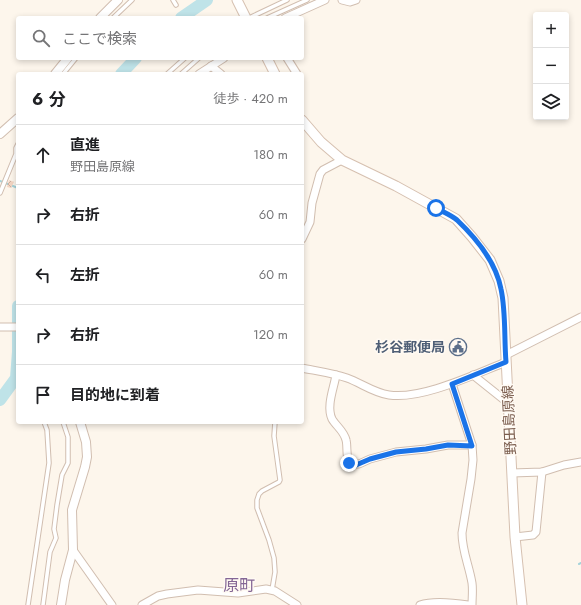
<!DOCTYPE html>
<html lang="ja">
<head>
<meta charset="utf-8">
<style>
  body { margin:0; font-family:Jost,"Noto Sans JP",sans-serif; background:#f6f6f6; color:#202124 }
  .controls { position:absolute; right:12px; top:12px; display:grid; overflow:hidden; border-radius:4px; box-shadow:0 2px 6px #0003 }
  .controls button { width:36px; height:36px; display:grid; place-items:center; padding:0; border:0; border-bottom:1px solid #e0e0e0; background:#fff; color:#202124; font:20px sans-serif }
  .stop { position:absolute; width:12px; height:12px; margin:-9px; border:3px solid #1a73e8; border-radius:50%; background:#fff }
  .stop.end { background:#1a73e8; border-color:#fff; box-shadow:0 1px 4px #0008 }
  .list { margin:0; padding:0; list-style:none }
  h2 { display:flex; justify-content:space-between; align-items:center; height:52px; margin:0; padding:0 16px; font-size:17px }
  h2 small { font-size:13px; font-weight:400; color:#757577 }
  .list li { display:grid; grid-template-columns:26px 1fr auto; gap:12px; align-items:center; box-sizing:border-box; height:60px; padding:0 16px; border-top:1px solid #e0e0e0 }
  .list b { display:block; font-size:15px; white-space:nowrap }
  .list p { margin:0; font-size:13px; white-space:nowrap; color:#757577 }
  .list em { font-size:13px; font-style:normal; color:#757577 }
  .icon { flex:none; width:22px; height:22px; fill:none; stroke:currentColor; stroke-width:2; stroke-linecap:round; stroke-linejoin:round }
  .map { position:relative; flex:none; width:581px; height:605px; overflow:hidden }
  .search { position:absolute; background:#fff; box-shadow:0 2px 6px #0003; left:16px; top:16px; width:288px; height:44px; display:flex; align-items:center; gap:10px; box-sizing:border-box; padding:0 14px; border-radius:4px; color:#757577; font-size:15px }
  .panel { position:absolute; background:#fff; box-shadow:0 2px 6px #0003; left:16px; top:72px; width:288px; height:352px; border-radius:4px }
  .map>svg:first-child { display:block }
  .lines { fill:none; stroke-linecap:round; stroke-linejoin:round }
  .stream { stroke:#a5d3da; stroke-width:2 }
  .river { stroke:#bfe3e8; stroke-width:12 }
  .building { fill:url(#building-cross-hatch) }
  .service-casing { stroke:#d1beb0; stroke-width:5.5 }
  .minor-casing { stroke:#d1beb0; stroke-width:9 }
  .tertiary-casing { stroke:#d1beb0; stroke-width:10 }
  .secondary-casing { stroke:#d6c0b0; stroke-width:11 }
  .service { stroke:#fff; stroke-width:3.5 }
  .minor { stroke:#fff; stroke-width:7 }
  .tertiary { stroke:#fff; stroke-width:8 }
  .secondary { stroke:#fff; stroke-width:9 }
  .route { stroke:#1a73e8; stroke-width:5 }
  .labels { text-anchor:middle; stroke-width:3; stroke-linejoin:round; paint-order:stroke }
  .service-label { font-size:14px; font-weight:bold; fill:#4e5e75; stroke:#fffaf3; text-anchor:end }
  .street-label { font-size:14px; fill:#7a5c4d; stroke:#fffaf3 }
  .quarter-label { font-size:16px; fill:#846695; stroke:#fffaf3 }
</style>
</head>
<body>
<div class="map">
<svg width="581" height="605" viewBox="0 0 581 605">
  <defs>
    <pattern id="building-cross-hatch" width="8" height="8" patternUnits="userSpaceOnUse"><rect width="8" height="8" fill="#f3d5c3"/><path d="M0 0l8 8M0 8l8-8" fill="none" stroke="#cab0a1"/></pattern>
  </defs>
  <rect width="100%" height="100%" fill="#fdf6ec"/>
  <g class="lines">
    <g class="stream">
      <path d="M0 181 18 188"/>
      <path d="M579 564 581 563"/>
    </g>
    <g class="river">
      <path d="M181 18 207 0"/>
      <path d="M121 74 136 58"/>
      <path d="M0 400 16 378 18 352V306"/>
    </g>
  </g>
  <path class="building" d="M9 180 14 182 11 188 7 187Z"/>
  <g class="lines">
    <defs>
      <g id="service">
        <path d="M173 0 176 5"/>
        <path d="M113 18 132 0"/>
        <path d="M249 18 287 0"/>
        <path d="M267 18 307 0"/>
        <path d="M63 74 76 58"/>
        <path d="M167 74 185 58"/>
        <path d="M181 74 199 58"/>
        <path d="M0 193 16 154V148L18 144"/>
        <path d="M272 590 275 572 274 558 269 540 257 508V500L259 494 262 491 279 482 280 480 274 436 275 422"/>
        <path d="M28 605 49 463 47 430 44 422"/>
        <path d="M43 605 50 552 56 538 54 529 57 505 62 475 68 463V437L63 422"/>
      </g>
      <g id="minor">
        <path d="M342 0 350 2 356 0"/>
        <path d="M285 18 325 0"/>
        <path d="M287 58 297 74"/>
        <path d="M211 66 221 74"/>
        <path d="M199 74 224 58"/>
        <path d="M302 239 310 222 312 203 320 174 323 170 342 160"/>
        <path d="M0 327H18"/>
        <path d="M506 355 581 317"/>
        <path d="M302 368C317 371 332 373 347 378 361 383 374 393 389 395 422 400 475 374 506 362"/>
        <path d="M336 375C334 388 326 406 332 419 336 426 344 431 346 440 348 447 345 458 351 464H359L370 459 396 452 426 449 448 445H472"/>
        <path d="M473 375 508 403"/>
        <path d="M452 384 472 445 473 460 471 479 462 533C462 551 469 565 472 583 473 590 472 598 472 605"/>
        <path d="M512 473 542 472 564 465 581 462"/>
        <path d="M515 537 533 535 536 532 542 472"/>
        <path d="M73 550 112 605"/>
        <path d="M142 605 158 596 167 594 198 590 238 593 266 589 275 591 297 605"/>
        <path d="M420 605C432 601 455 603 468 605"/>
      </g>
      <g id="tertiary">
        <path d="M100 18 118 0"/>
        <path d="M55 74 68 58"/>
        <path d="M0 134 18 118"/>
        <path d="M61 605 65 580 73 550 72 510 85 467 87 457 86 442 80 422"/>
      </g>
      <g id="secondary">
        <path d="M237 0 246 18"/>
        <path d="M267 58 275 74"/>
        <path d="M302 120 321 142 342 160 396 186 456 219 472 237 490 260 499 281 503 298 515 537 522 605"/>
      </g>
    </defs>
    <use href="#service" class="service-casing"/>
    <use href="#minor" class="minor-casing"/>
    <use href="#tertiary" class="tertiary-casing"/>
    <use href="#secondary" class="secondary-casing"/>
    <use href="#service" class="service"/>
    <use href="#minor" class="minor"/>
    <use href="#tertiary" class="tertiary"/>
    <use href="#secondary" class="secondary"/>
  </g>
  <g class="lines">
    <path class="route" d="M349 463 356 465 370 459 396 452 426 449 448 445 472 446 452 384 506 362C504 338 506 312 501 289 496 263 476 238 457 220 451 215 443 212 436 208"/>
  </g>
  <defs>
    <symbol id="civic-ring" viewBox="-11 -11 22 22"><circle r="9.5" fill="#fffaf3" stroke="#5c6f8a" stroke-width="1.5"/><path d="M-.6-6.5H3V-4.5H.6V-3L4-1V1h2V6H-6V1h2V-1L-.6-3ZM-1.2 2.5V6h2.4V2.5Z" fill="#5c6f8a"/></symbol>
  </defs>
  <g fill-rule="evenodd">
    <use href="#civic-ring" x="448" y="337" width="20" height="20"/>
  </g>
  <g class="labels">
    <g class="service-label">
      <text x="445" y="352">杉谷郵便局</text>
    </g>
    <g class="street-label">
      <text transform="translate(509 420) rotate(-93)" y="5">野田島原線</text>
    </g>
    <g class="quarter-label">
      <text x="239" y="591">原町</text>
    </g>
  </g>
</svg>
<div class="controls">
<button>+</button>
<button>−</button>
<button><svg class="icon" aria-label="layers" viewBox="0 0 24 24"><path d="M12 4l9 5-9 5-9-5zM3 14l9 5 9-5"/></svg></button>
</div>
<div class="stop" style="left:436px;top:208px"></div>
<div class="stop end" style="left:349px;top:463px"></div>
<div class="search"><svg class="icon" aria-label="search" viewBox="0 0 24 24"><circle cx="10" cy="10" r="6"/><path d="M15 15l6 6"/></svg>ここで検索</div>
<section class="panel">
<h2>6 分<small>徒歩 · 420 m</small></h2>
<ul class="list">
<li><svg class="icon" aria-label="ahead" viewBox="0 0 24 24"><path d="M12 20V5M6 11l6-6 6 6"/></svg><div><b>直進</b><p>野田島原線</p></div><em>180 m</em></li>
<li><svg class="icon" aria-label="right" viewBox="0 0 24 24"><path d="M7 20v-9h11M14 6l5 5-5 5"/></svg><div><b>右折</b></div><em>60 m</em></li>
<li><svg class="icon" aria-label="left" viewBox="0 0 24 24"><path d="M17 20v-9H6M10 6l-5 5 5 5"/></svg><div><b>左折</b></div><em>60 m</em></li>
<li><svg class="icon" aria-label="right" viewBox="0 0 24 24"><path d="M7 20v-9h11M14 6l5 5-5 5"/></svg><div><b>右折</b></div><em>120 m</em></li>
<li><svg class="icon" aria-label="arrive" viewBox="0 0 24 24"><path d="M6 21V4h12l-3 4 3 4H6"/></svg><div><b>目的地に到着</b></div></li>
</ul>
</section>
</div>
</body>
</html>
